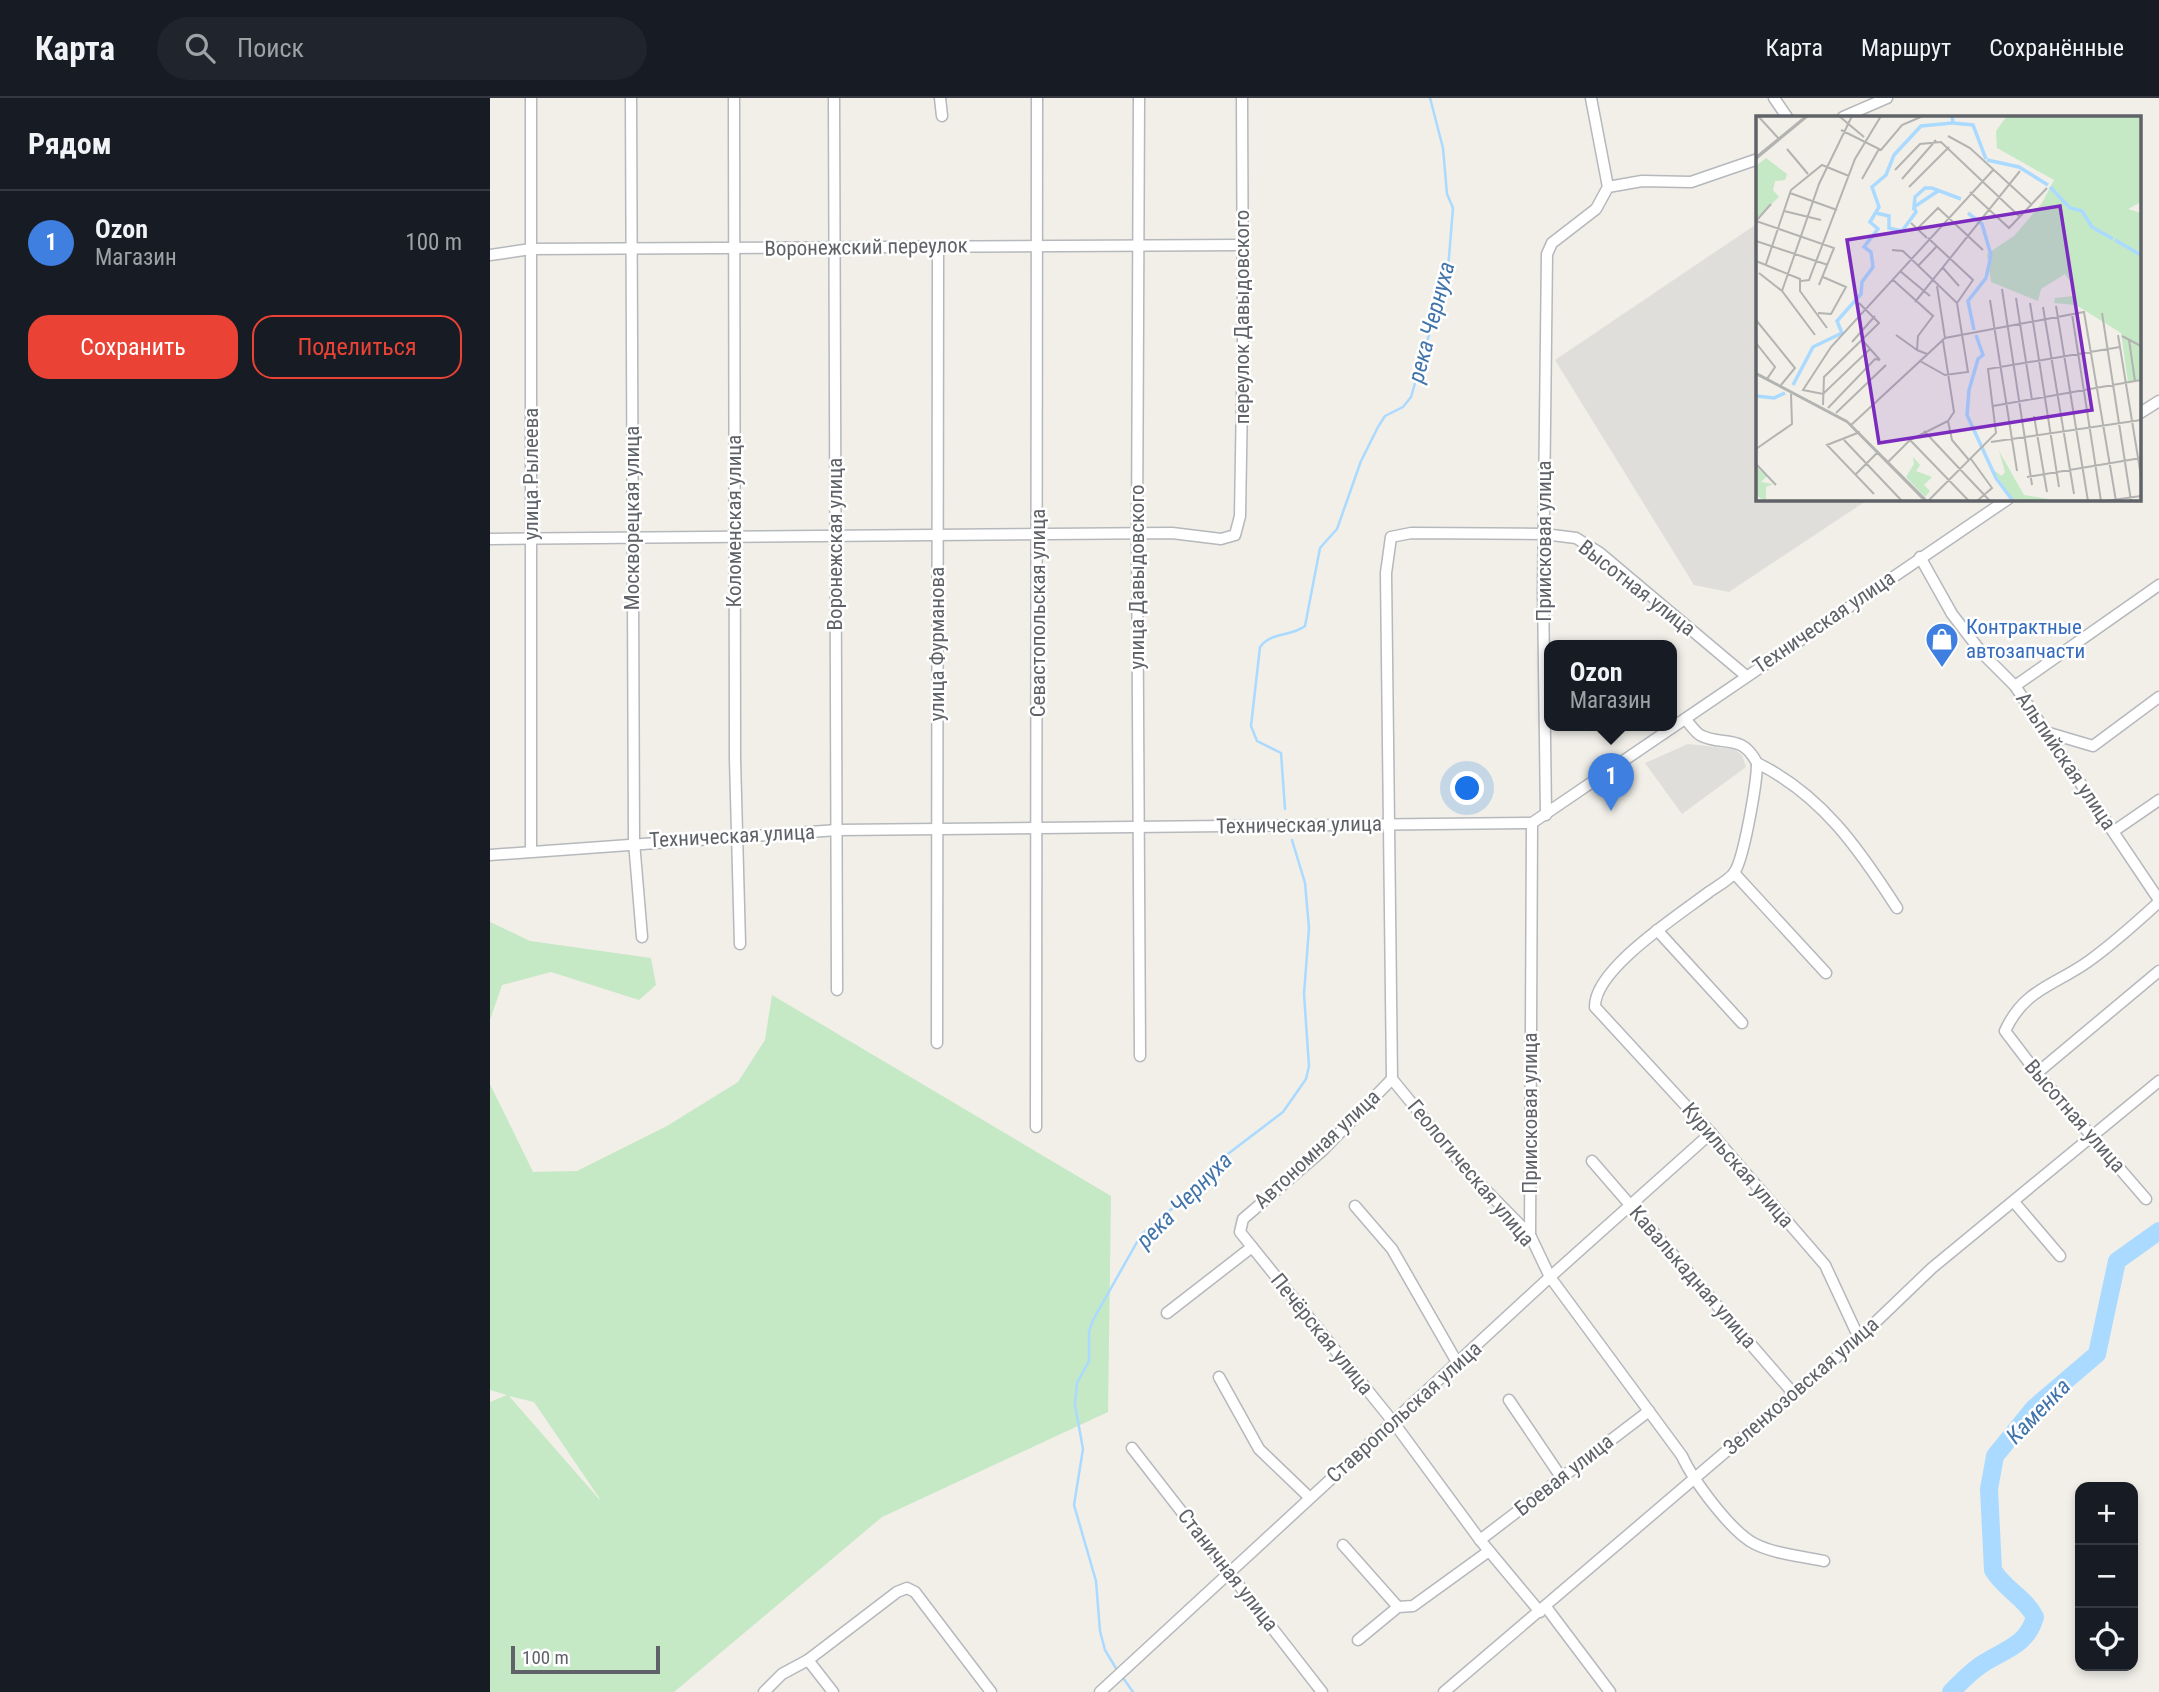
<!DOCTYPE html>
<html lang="ru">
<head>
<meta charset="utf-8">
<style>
  body { margin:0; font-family:"Roboto Condensed",sans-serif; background:#20242c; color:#f1f3f6 }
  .controls { position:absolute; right:21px; bottom:21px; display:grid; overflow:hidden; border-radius:14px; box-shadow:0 4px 10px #0003 }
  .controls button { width:63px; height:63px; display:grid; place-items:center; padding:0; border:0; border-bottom:2px solid #363941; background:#171b24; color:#f1f3f6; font:35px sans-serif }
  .scale { position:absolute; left:21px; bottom:18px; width:149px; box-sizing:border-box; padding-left:7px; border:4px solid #5f6368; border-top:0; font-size:19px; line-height:24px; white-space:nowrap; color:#5f6368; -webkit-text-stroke:5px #fff; paint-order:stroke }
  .you { position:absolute; left:978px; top:691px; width:24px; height:24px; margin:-18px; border:5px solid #fff; border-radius:50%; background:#1a73e8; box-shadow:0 0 0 10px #1a73e833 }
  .badge { display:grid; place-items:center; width:46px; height:46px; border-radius:50%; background:#ea4335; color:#fff; font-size:23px; font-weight:700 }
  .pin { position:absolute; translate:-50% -58px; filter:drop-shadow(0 2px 4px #0008) }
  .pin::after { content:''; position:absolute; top:37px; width:24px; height:21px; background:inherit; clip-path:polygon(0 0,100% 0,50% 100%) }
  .popup { position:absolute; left:1054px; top:542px; width:133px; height:91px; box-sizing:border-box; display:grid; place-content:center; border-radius:14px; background:#171b24; filter:drop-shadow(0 2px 5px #0005); font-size:23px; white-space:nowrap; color:#9ea1a6 }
  .popup b { font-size:26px; color:#f1f3f6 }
  .popup::after { content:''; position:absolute; left:50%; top:100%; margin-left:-14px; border:14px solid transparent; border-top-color:#171b24 }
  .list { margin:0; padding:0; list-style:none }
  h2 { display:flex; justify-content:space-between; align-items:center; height:91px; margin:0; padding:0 28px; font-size:30px }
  h2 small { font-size:23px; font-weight:400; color:#9ea1a6 }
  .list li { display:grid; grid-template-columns:46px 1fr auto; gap:21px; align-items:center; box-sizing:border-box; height:105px; padding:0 28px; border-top:2px solid #363941 }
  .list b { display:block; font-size:26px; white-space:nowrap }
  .list p { margin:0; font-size:23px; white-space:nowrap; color:#9ea1a6 }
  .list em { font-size:23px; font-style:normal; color:#9ea1a6 }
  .actions { display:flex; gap:14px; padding:21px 28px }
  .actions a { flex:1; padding:16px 0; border:2px solid #ea4335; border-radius:21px; text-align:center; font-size:24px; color:#ea4335 }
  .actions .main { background:#ea4335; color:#fff }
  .icon { flex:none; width:38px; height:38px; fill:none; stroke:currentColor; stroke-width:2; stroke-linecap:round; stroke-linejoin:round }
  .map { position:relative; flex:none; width:1669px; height:1594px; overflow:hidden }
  header { display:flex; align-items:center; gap:42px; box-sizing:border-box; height:98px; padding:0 35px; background:#171b24; border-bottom:2px solid #363941 }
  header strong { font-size:33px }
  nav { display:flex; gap:38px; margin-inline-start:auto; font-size:24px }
  .search { width:490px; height:63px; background:#20242c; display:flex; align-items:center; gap:18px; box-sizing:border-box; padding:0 24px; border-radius:38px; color:#9ea1a6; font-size:26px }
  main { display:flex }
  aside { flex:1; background:#171b24 }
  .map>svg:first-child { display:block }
  .industrial { fill:#e0deda }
  .green { fill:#c5e8c5; fill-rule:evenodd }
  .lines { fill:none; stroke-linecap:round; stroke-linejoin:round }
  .stream { stroke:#aadaff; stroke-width:2.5 }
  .river { stroke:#aadaff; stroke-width:18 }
  .minor-casing { stroke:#b5b8bc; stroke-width:13 }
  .minor { stroke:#fff; stroke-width:10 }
  .labels { text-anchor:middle; stroke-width:5; stroke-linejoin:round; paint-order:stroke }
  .street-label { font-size:21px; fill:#5f6368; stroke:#fff }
  .shop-label { font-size:21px; fill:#366cbe; stroke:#fff; text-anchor:start }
  .water-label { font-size:23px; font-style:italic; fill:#4174aa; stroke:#fff }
  .inset-river { fill:none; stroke:#aadaff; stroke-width:3.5 }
  .inset-road { fill:none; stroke:#b3b3b1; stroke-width:2 }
  .view { fill:#7b2cbf; fill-opacity:0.15; stroke:#7b2cbf; stroke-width:3.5 }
  .inset-edge { fill:none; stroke:#5f6368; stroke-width:3.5 }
</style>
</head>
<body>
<header>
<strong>Карта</strong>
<div class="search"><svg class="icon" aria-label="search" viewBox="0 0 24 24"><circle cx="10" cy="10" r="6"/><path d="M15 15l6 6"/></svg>Поиск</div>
<nav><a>Карта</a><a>Маршрут</a><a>Сохранённые</a></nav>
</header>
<main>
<aside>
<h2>Рядом<small></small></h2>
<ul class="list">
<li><span class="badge" style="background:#3f7fe0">1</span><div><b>Ozon</b><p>Магазин</p></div><em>100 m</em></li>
</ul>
<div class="actions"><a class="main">Сохранить</a><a>Поделиться</a></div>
</aside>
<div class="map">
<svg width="1669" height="1594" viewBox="0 0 1669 1594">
  <rect width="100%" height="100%" fill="#f1efe8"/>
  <g class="industrial">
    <path d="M1268 125V401H1379L1239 494 1204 487 1065 262Z"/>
    <path d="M1198 646 1244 651 1252 657 1256 669 1192 716 1155 665Z"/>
  </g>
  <g class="green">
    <path d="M0 824 40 843 161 860 166 887 149 902 61 874 12 887 0 922Z"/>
    <path d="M282 897 621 1098 618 1314 392 1419 184 1594H0V1304L17 1297 0 1292V986L43 1074 87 1073 177 1028 248 984 275 942ZM19 1298 44 1304 110 1401H109Z"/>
  </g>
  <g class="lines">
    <g class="stream">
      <path d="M795 711 791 655 767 643 761 628 770 549C782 533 801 539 815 528L830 450 847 431 871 363 888 329 895 318 913 309 921 299 958 171 963 110 957 96 953 50 940 0"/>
      <path d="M627 1572 615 1552 610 1533 606 1483 584 1407 593 1351 585 1307 587 1285 599 1263V1234L603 1222 651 1137 698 1097 722 1068 793 1014 816 981 819 968 814 896 819 830 815 785 802 742"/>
      <path d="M631 1577 643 1594"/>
    </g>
    <path class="river" d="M1461 1594C1471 1584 1482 1572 1494 1565 1516 1551 1537 1547 1545 1519 1536 1500 1514 1491 1503 1472L1499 1391 1505 1358 1544 1310 1607 1256 1627 1163 1669 1133"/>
    <defs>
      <g id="minor">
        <path d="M41 0V752"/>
        <path d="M141 0 144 744 152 839"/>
        <path d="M244 0 245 661 250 846"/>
        <path d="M344 0 347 892"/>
        <path d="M450 0 452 18"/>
        <path d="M649 0 647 437 650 958"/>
        <path d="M1101 0 1118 89"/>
        <path d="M1284 0 1297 19"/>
        <path d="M1353 19 1397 0"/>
        <path d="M0 157 41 151 752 147"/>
        <path d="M1650 315 1669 303"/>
        <path d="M0 441 682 435 731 441 745 437 750 418 753 239 752 0"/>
        <path d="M1430 459 1462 516 1492 555 1525 588 1669 802"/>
        <path d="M1255 577 1110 455 1086 440 1054 436 921 435 901 439 896 475 902 981 978 1074 1040 1137 1060 1179 1192 1358C1203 1382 1241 1434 1265 1446 1285 1456 1312 1458 1334 1463"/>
        <path d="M1525 588 1669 487"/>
        <path d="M1195 621C1200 626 1205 634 1210 637 1232 649 1251 634 1267 665 1267 684 1254 761 1244 775 1239 782 1226 789 1219 794 1189 817 1104 871 1105 909L1221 1035 1335 1167 1369 1240"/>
        <path d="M1559 635 1603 648 1669 599"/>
        <path d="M1267 665C1332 697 1369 751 1407 810"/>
        <path d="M1056 717 1053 493 1057 156 1062 145 1106 111 1118 89 1152 83 1201 84 1268 61"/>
        <path d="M1624 733 1669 702"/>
        <path d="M0 757 347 732 1042 725 1518 401"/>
        <path d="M1244 775 1336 875"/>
        <path d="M1167 832 1252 925"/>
        <path d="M447 945 448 148"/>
        <path d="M1547 975 1669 873"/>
        <path d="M902 981 833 1052 753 1121 750 1134 904 1325 990 1442 1050 1514"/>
        <path d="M546 1029 547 0"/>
        <path d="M1102 1063 1303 1295"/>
        <path d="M1656 1101 1547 975 1515 933C1534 891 1564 888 1599 863 1624 845 1646 825 1669 804"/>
        <path d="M1524 1104 1570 1158"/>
        <path d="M865 1108 902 1151 968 1266"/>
        <path d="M1040 1137 1042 725"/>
        <path d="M677 1215 762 1149"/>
        <path d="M729 1279 769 1351 819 1399"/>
        <path d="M1019 1302 1071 1379"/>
        <path d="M642 1350 832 1594"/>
        <path d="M990 1442 1159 1313"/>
        <path d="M853 1447 908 1509"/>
        <path d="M1056 1509 1120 1594"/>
        <path d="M868 1542 908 1509 923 1508 999 1453"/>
        <path d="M318 1562 343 1594"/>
        <path d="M274 1594 292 1576 318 1562 407 1494 417 1490 425 1494 501 1594"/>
        <path d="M610 1594 1060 1179 1221 1035"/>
        <path d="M954 1594 1369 1240 1442 1170 1669 983"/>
      </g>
    </defs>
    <use href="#minor" class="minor-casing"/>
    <use href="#minor" class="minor"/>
  </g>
  <defs>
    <symbol id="shop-pin" viewBox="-11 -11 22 30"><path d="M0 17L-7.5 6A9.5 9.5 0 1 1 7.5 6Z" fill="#3f7fe0" stroke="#fff"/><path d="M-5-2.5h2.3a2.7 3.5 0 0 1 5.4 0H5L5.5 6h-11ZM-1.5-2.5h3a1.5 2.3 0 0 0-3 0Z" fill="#fff"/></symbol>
  </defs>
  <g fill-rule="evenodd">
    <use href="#shop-pin" x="1433" y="522" width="38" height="52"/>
  </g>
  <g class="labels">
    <g class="street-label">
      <text transform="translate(376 149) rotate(-1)" y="7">Воронежский переулок</text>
      <text transform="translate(752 219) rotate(-90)" y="7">переулок Давыдовского</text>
      <text transform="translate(41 376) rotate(-90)" y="7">улица Рылеева</text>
      <text transform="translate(142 420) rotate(-90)" y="7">Москворецкая улица</text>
      <text transform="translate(244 423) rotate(-90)" y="7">Коломенская улица</text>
      <text transform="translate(1054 443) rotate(-90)" y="7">Приисковая улица</text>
      <text transform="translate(345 446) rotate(-90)" y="7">Воронежская улица</text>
      <text transform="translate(647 479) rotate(-90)" y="7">улица Давыдовского</text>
      <text transform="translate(1147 490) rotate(38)" y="7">Высотная улица</text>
      <text transform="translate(548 515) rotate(-90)" y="7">Севастопольская улица</text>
      <text transform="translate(1334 524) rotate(-34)" y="7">Техническая улица</text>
      <text transform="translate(447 546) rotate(-90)" y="7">улица Фурманова</text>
      <text transform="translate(1576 663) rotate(56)" y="7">Альпийская улица</text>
      <text transform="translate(809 727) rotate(-1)" y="7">Техническая улица</text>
      <text transform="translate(242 738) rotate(-3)" y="7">Техническая улица</text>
      <text transform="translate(1040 1015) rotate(-90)" y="7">Приисковая улица</text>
      <text transform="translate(1585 1018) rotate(49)" y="7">Высотная улица</text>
      <text transform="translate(827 1051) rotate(-43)" y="7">Автономная улица</text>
      <text transform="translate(1248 1067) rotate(49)" y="7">Курильская улица</text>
      <text transform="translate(981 1075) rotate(50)" y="7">Геологическая улица</text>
      <text transform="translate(1203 1179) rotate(49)" y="7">Кавалькадная улица</text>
      <text transform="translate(832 1236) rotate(51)" y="7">Печёрская улица</text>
      <text transform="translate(1311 1288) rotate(-41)" y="7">Зеленхозовская улица</text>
      <text transform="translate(914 1314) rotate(-42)" y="7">Ставропольская улица</text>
      <text transform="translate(1074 1377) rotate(-38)" y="7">Боевая улица</text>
      <text transform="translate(738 1472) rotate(52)" y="7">Станичная улица</text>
    </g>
    <g class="shop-label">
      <text x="1476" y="536">Контрактные<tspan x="1476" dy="24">автозапчасти</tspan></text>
    </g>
    <g class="water-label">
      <text transform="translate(941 224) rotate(-75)" y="8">река Чернуха</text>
      <text transform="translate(694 1102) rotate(-45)" y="8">река Чернуха</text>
      <text transform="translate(1548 1313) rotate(-46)" y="8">Каменка</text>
    </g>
  </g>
  <g transform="translate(1266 18)">
    <rect width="385" height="385" fill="#f1efe8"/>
    <path d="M251 0H385V86L372 93 385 97V263L372 266 365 217 320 189 298 187 299 182 317 180 318 171 309 158 285 173 282 185 235 166 231 138 258 120 286 87 298 64 241 32 240 15ZM10 42 31 58 29 64 19 65 17 74 23 81 0 103V50ZM243 335 268 379 303 385H258L237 354 246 360 249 356ZM157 341 164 349 160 355 176 361 168 369 174 375 169 381 150 361 158 348ZM0 351 11 360 5 366 17 368 10 371V385L1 380Z" fill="#c5e8c5"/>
    <path class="inset-river" d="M197 7 217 9 230 43M231 44 263 51 292 69M294 71 314 92 326 95 336 111 357 123M182 75 158 91 159 81 169 72H176L205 83M120 97 133 100V112L146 115 160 96 158 91M212 97 226 108 235 139 230 162 212 185 218 214M359 124 385 139M220 219 227 239 222 243 213 274 211 299 240 362 257 385M37 269 57 231 86 217 81 205 105 178 106 166 117 151 115 136 108 131 122 113 114 106 123 91 116 71 130 59 138 39 165 10 197 7 196 0M0 280 18 282 29 277"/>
    <path class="inset-road" d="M2 0 24 24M83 0 108 21M85 14 125 34 146 9 167 0M192 20 214 32 275 88M31 33 52 58M0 41 50 0M0 43 52 0M139 54 164 28 185 26 264 101M106 63 123 33M146 63 180 24M153 71 193 31M214 76 253 112 291 72M34 77 81 94M28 95 65 104M0 105 78 132 63 169M0 105 15 88M155 107 171 122M161 113 182 92 227 134M172 122 217 164 201 187M0 125 72 149M136 134 147 135 201 187 212 256 189 259 164 245M0 145 44 163V175L71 212M10 148 35 74 66 49 93 60M162 150 181 130M187 152 203 170M144 155 174 180M3 157 26 175 59 219M136 163 177 200 162 220 161 234 171 238M45 165 53 164 99 43 125 0M181 170 189 222M246 173 276 369M26 175 63 68 96 0M260 182 276 284M234 184 261 355M159 186 264 55M274 187 303 371M300 190 332 385M287 191 318 378M62 197 75 198 90 171 67 161M346 197 375 385M316 198 345 385M0 204 39 252 25 269M140 219 161 234M362 219 385 360M366 220 385 230M373 224 379 265M107 225 124 244M96 226 119 200M0 227 19 251 11 263M114 233 67 278 47 274 75 231 238 53M0 257 91 305 171 385M0 258 91 306 169 385M67 289 68 261 123 207 103 187M237 290 385 264M72 292 119 243 124 244M80 297 130 249M278 300 291 376M192 305 196 324 213 344M94 310 189 222 328 196 360 385M168 315 234 385M104 316 71 329 118 378M88 324 146 385M154 324 213 385M235 326 385 304M0 333 36 308 35 278M215 343 236 372 221 385M132 346 154 324 192 305 198 296 187 225M0 348 20 369M99 359 121 337M271 361 385 342M172 385 240 317 232 253 364 231M350 385 385 380"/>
    <path class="view" d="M304 90 336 294 123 327 91 124Z"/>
    <rect width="385" height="385" class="inset-edge"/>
  </g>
</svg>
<div class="controls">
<button>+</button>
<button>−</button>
<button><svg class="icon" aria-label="locate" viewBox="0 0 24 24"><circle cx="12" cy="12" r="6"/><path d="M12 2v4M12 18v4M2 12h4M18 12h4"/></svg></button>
</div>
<div class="scale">100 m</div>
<div class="you"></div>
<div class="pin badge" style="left:1121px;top:713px;background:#3f7fe0">1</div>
<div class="popup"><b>Ozon</b>Магазин</div>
</div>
</main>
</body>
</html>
